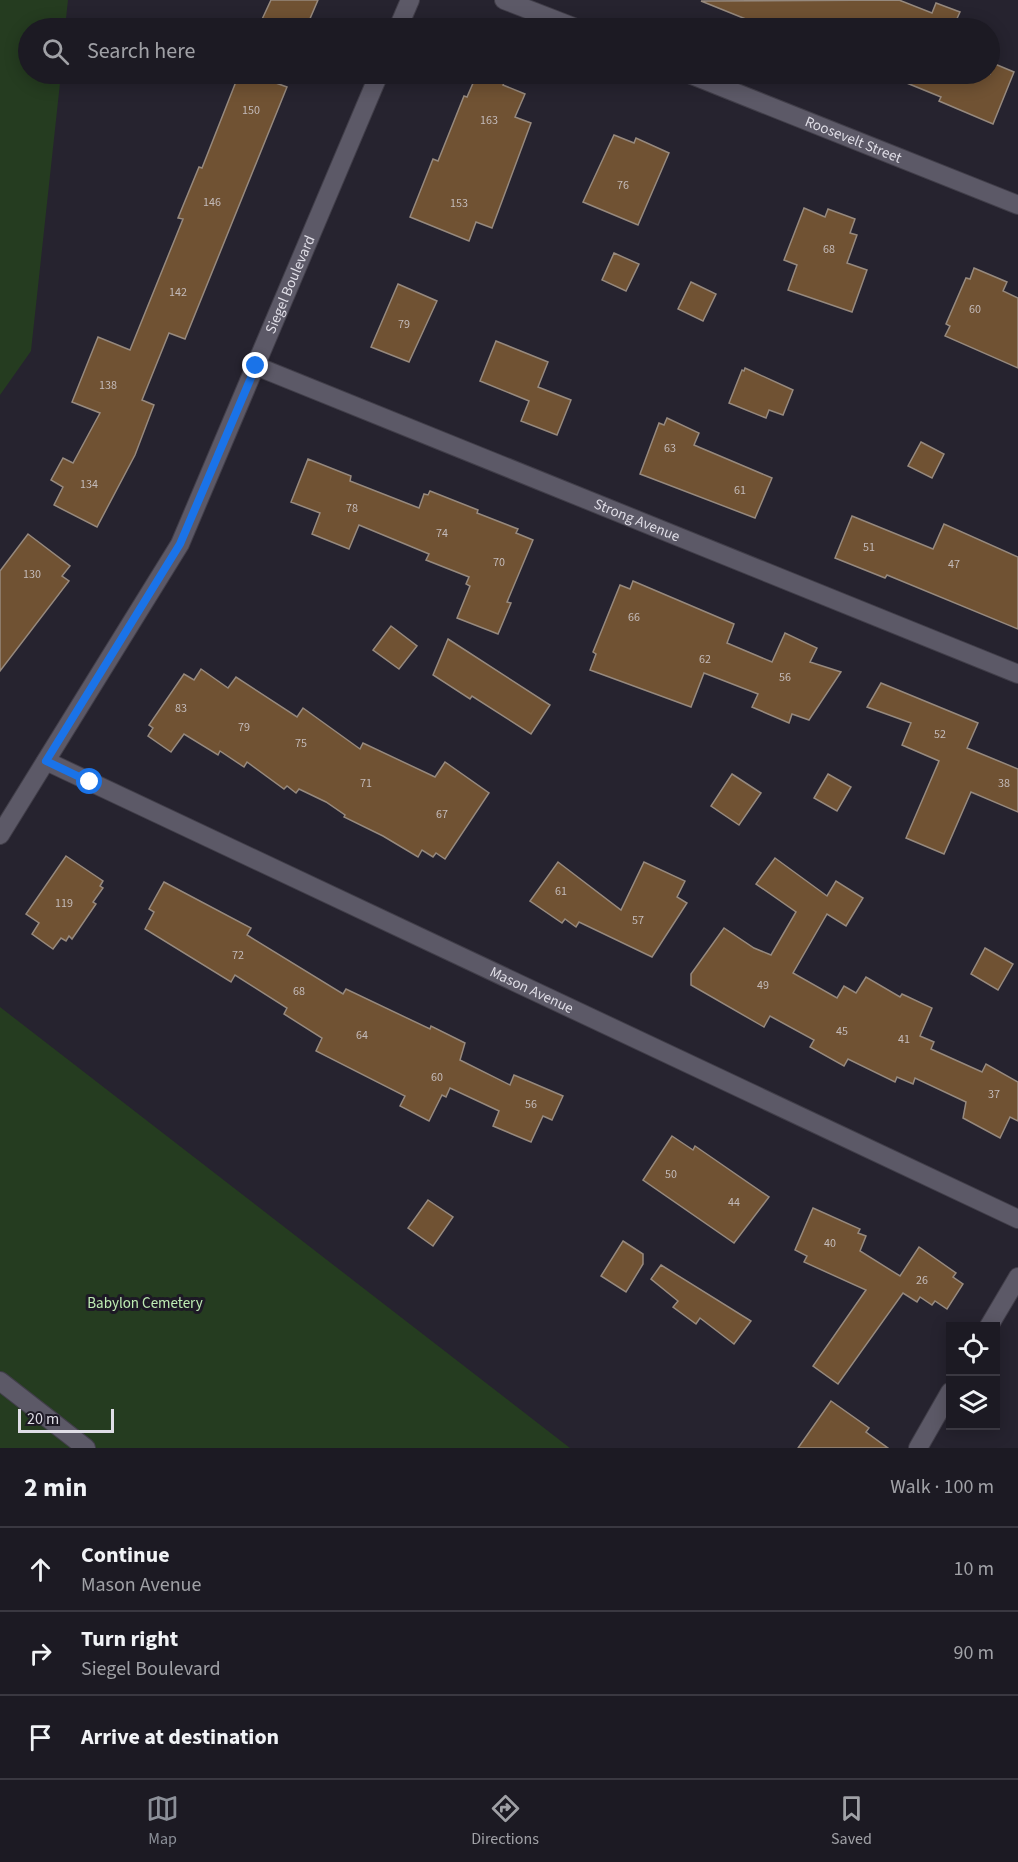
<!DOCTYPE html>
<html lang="en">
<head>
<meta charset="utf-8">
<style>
  body { margin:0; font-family:"Source Sans 3",sans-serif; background:#292730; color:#f1f3f6 }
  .controls { position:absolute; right:18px; bottom:18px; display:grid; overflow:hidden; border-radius:0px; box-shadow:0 3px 15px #0003 }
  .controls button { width:54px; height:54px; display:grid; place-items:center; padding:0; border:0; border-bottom:2px solid #3a3841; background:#1c1a23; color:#f1f3f6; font:30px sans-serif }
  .scale { position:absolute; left:18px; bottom:15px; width:96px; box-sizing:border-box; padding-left:6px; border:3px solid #dfdde6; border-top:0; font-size:16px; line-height:21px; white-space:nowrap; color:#dfdde6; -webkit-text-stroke:4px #1d1925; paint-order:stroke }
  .stop { position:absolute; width:18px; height:18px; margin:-14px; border:4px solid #1a73e8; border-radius:50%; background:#fff }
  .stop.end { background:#1a73e8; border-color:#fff; box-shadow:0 2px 6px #0008 }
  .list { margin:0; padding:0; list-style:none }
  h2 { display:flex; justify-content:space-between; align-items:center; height:78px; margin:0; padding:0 24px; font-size:26px }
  h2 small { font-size:20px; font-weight:400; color:#a0a1a6 }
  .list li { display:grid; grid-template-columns:39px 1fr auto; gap:18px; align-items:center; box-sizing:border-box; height:84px; padding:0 24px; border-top:2px solid #3a3841 }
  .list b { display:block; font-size:22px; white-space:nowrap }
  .list p { margin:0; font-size:20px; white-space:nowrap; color:#a0a1a6 }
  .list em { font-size:20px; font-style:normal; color:#a0a1a6 }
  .icon { flex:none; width:33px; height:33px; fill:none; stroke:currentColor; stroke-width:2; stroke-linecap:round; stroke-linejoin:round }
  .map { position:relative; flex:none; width:1018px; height:1448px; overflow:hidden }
  .search { position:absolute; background:#1c1a23; box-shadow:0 3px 15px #0003; left:18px; right:18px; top:18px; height:66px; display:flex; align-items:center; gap:15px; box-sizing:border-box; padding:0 21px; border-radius:33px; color:#a0a1a6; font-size:22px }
  .sheet { height:330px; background:#1c1a23 }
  nav { display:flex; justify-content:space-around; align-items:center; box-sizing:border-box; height:84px; border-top:2px solid #3a3841; background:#1c1a23; font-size:16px; color:#a0a1a6 }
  nav a { display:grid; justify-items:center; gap:3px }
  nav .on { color:#8c9099 }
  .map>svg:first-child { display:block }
  .green { fill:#253c20 }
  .building { fill:#705233; stroke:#96897e; stroke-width:1.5 }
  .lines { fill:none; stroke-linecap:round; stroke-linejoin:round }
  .minor-casing { stroke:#413e49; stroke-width:20 }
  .minor { stroke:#5c5967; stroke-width:18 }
  .route { stroke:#1a73e8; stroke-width:8 }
  .labels { text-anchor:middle; stroke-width:6; stroke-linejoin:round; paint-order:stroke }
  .number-label { font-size:12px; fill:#c3bab9 }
  .street-label { font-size:15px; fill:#dfdde6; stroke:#1d1925 }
  .park-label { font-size:15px; fill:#beecb3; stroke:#1d1925 }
</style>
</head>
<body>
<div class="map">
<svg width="1018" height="1448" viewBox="0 0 1018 1448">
  <rect width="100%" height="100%" fill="#26232f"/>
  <g class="green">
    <path d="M0 0H68L65 28H28V74H61L31 351 0 395Z"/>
    <path d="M0 1007 570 1448H0Z"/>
  </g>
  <g class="building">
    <path d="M271 0H318L306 28H258Z"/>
    <path d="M899 0 932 13 936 3 960 12 955 23 967 28H768L701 1Z"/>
    <path d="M990 62 1014 72 993 124 939 101 941 97 892 77 893 74H990Z"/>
    <path d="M239 74H251L287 87 185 339 169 333 142 400 154 405 135 455 97 527 54 505 63 487 51 480 63 458 73 463 100 413 72 402 98 337 130 350 183 219 178 218 199 167 202 168Z"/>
    <path d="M477 74H508L503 85 525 94 515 117 531 123 492 228 476 222 469 241 410 217 433 159 438 161 464 96 467 97Z"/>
    <path d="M614 135 634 143 636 138 669 153 638 225 583 202Z"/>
    <path d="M804 208 825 217 828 209 855 219 850 233 857 235 847 263 867 270 852 312 788 290 797 265 784 260Z"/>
    <path d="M614 253 639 264 626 291 602 280Z"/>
    <path d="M974 268 1007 282 1003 291 1018 298V368L945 336 950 326 946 324 966 278 970 279Z"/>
    <path d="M691 282 716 294 703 321 678 309Z"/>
    <path d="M398 284 437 301 409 362 371 347Z"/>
    <path d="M496 341 548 362 538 387 571 400 557 435 521 421 529 401 480 381Z"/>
    <path d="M745 368 793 390 783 415 769 410 766 418 729 403 742 370 744 371Z"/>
    <path d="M667 418 699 433 694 445 772 478 755 518 640 474 659 423 664 425Z"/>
    <path d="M921 442 944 454 932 478 908 466Z"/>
    <path d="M308 459 351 476 350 481 419 508 424 494 428 495 430 491 478 510 477 513 518 529 516 533 533 540 507 602 511 603 498 634 457 618 470 586 466 584 469 577 426 560 429 554 359 525 349 549 312 534 320 513 291 502Z"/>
    <path d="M852 516 933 549 944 524 1018 557V629L887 575 885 578 835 558Z"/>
    <path d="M28 534 70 566 62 576 69 581 0 671V571Z"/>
    <path d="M633 581 734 624 727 643 772 662 785 633 817 648 810 662 841 672 809 720 792 714 789 723 752 707 758 694 704 673 691 707 590 670 596 654 593 652 620 585 630 589Z"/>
    <path d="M391 626 417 646 399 669 373 650Z"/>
    <path d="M448 639 550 705 531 734 472 696 470 699 433 675Z"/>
    <path d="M201 669 228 688 236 677 297 717 303 708 360 749 363 743 435 777 445 762 489 793 445 859 436 853 433 857 422 850 418 857 383 836 344 817 345 815 326 802 299 789 296 793 287 786 284 789 247 762 244 767 220 751 218 755 184 734 171 752 148 736 153 728 149 725 184 674 194 680Z"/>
    <path d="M881 683 978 723 967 748 1018 769V812L971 792 944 854 906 838 939 761 902 745 911 723 867 707Z"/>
    <path d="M732 774 761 793 739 825 711 806Z"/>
    <path d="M828 774 851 787 837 811 814 798Z"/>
    <path d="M66 856 103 881 100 886 103 888 93 902 96 904 72 939 69 936 66 941 61 938 53 949 32 934 39 923 26 914Z"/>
    <path d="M775 858 827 896 836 881 863 898 846 926 827 914 793 973 837 998 844 986 856 993 866 977 900 997 902 994 932 1008 920 1036 934 1042 931 1049 982 1072 986 1064 1018 1082V1121L1010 1117 1000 1138 963 1118 966 1102 915 1078 913 1084 897 1077 895 1082 848 1059 844 1066 810 1047 814 1040 770 1016 764 1027 691 985V974L724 928 754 948 771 955 796 912 756 884Z"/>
    <path d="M558 862 621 910 644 862 685 881 677 897 687 903 652 957 579 922 576 927 565 919 562 923 530 901Z"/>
    <path d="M164 882 251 928 247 935 343 994 346 989 430 1029 431 1026 465 1043 460 1060 510 1085 514 1075 563 1096 552 1120 543 1116 531 1142 493 1126 499 1111 450 1088 446 1097 442 1095 429 1121 400 1106 405 1096 316 1051 322 1038 284 1014 287 1008 235 975 231 982 145 929 154 912 149 909Z"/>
    <path d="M985 948 1013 964 998 990 971 974Z"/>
    <path d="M672 1136 693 1150 695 1146 769 1197 734 1243 643 1180Z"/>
    <path d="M428 1200 453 1217 433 1246 408 1228Z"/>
    <path d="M813 1208 860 1229 858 1233 866 1236 860 1251 900 1276 919 1247 956 1273 953 1277 963 1284 947 1309 935 1301 932 1305 920 1297 917 1302 903 1293 838 1384 813 1366 866 1290 804 1262 807 1256 795 1250Z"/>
    <path d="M623 1241 643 1254V1264L626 1292 601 1276Z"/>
    <path d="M661 1265 751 1321 734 1344 700 1318 696 1324 673 1307 678 1301 651 1279Z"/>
    <path d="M831 1401 869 1428 866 1432 888 1448H798Z"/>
  </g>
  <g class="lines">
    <defs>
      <g id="minor">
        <path d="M504 0 576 28"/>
        <path d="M398 28 410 0"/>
        <path id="s1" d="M689 74 1018 205"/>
        <path id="s2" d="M256 366 1018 674"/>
        <path id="s3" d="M46 761 1018 1219"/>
        <path id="s4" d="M0 835 180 544 379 74"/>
        <path d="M989 1326 1018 1277"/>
        <path d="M0 1381 86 1448"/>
        <path d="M918 1448 950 1392"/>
      </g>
    </defs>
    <use href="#minor" class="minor-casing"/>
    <use href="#minor" class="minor"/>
  </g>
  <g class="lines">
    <path class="route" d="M90 782 46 761 180 544 256 366"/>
  </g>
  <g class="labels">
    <g class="number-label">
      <text x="251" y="114">150</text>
      <text x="489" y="124">163</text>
      <text x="623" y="189">76</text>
      <text x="212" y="206">146</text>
      <text x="459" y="207">153</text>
      <text x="829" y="253">68</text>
      <text x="178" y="296">142</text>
      <text x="975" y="313">60</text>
      <text x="404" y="328">79</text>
      <text x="108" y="389">138</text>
      <text x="670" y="452">63</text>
      <text x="89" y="488">134</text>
      <text x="740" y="494">61</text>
      <text x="352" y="512">78</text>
      <text x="442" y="537">74</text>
      <text x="869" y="551">51</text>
      <text x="499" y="566">70</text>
      <text x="954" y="568">47</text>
      <text x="32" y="578">130</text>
      <text x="634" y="621">66</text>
      <text x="705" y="663">62</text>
      <text x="785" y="681">56</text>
      <text x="181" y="712">83</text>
      <text x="244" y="731">79</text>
      <text x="940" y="738">52</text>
      <text x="301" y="747">75</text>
      <text x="366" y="787">71</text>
      <text x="1004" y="787">38</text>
      <text x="442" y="818">67</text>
      <text x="561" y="895">61</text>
      <text x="64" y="907">119</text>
      <text x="638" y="924">57</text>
      <text x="238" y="959">72</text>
      <text x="763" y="989">49</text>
      <text x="299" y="995">68</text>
      <text x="842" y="1035">45</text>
      <text x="362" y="1039">64</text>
      <text x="904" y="1043">41</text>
      <text x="437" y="1081">60</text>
      <text x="994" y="1098">37</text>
      <text x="531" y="1108">56</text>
      <text x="671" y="1178">50</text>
      <text x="734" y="1206">44</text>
      <text x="830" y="1247">40</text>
      <text x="922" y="1284">26</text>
    </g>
    <g class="street-label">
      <text dy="5" stroke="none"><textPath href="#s1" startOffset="177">Roosevelt Street</textPath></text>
      <text dy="5" stroke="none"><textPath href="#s4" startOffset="624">Siegel Boulevard</textPath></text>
      <text dy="5" stroke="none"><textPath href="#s2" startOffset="411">Strong Avenue</textPath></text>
      <text dy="5" stroke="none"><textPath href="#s3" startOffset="537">Mason Avenue</textPath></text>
    </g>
    <g class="park-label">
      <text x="145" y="1308">Babylon Cemetery</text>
    </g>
  </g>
</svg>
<div class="controls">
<button><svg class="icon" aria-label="locate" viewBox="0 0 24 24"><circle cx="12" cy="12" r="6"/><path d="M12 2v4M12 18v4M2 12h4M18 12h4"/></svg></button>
<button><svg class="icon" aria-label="layers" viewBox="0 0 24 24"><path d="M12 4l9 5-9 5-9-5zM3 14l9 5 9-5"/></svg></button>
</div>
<div class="scale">20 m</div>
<div class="stop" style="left:90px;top:782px"></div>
<div class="stop end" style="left:256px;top:366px"></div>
<div class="search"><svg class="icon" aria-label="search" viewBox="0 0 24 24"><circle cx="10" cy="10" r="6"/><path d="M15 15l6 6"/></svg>Search here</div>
</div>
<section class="sheet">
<h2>2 min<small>Walk · 100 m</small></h2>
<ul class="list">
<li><svg class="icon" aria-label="ahead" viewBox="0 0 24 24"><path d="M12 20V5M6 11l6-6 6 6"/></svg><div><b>Continue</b><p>Mason Avenue</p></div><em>10 m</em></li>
<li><svg class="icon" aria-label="right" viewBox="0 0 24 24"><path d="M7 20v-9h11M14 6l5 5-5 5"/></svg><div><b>Turn right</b><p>Siegel Boulevard</p></div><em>90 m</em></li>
<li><svg class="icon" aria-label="arrive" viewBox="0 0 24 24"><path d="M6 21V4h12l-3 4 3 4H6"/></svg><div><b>Arrive at destination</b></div></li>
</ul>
</section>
<nav>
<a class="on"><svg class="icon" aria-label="map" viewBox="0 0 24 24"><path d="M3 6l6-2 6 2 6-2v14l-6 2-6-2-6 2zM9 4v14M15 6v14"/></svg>Map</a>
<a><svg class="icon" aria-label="directions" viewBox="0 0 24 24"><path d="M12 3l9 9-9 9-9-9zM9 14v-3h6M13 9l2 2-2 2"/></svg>Directions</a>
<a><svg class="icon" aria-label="saved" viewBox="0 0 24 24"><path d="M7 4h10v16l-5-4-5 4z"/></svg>Saved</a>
</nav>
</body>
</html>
